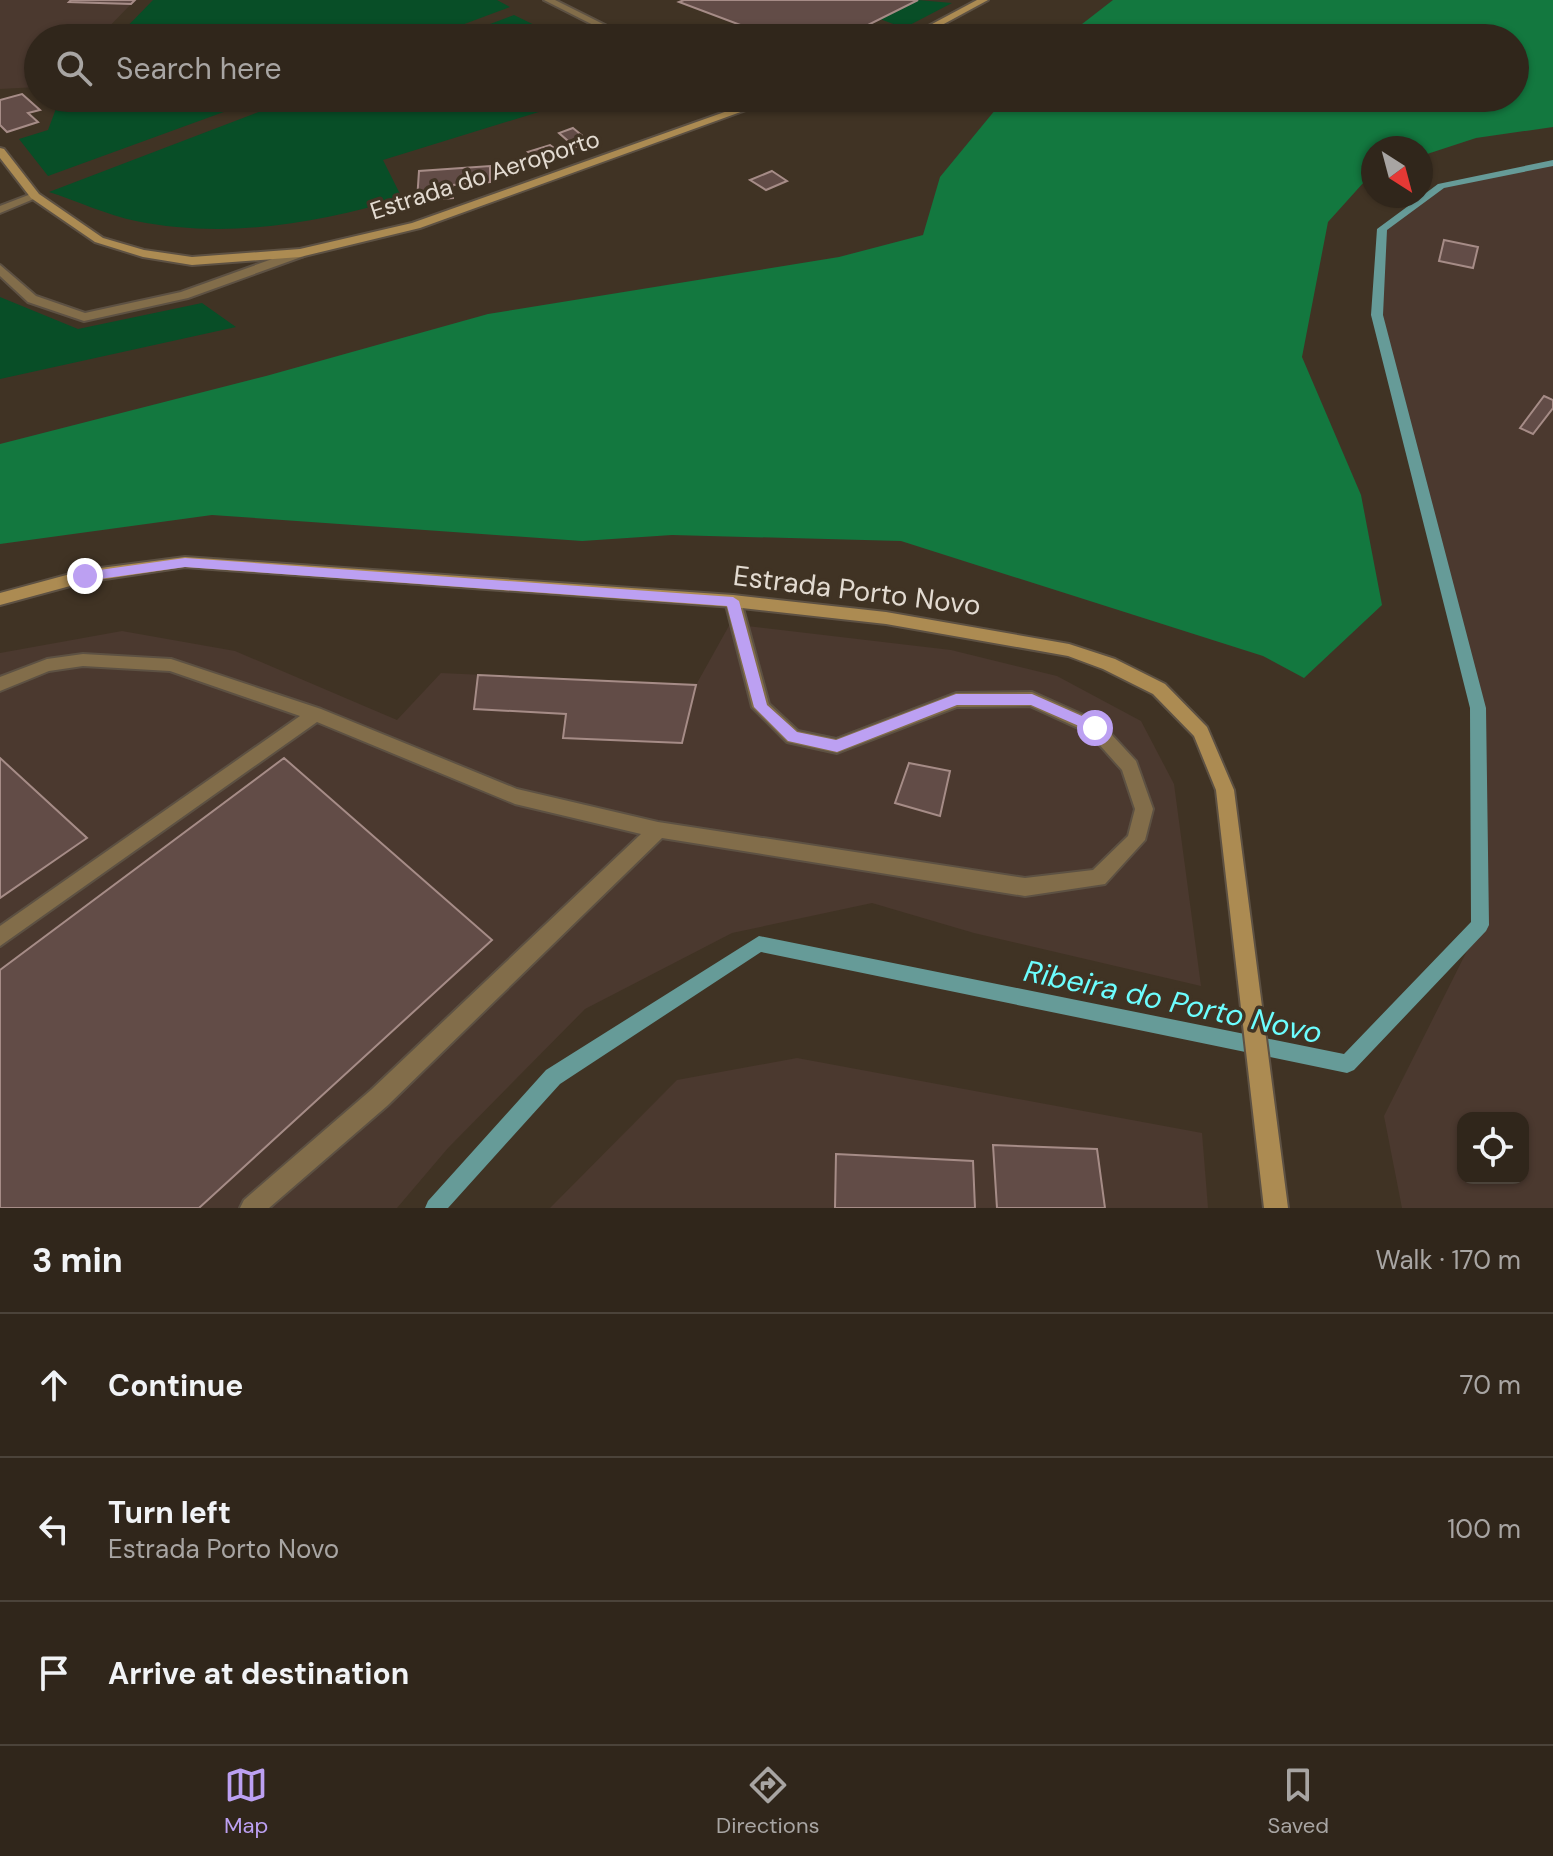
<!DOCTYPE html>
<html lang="en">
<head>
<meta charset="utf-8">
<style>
  body { margin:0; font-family:"DM Sans",sans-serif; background:#3c3228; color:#f1f3f6 }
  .controls { position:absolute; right:24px; bottom:24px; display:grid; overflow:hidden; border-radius:16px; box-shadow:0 2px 6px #0004 }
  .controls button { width:72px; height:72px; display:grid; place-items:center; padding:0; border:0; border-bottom:2px solid #4b433a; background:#30261b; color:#f1f3f6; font:40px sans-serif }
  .compass { position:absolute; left:1361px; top:136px; width:72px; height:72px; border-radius:50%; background:#30261b; box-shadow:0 2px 6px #0004; rotate:144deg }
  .stop { position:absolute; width:24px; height:24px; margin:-18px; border:6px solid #bca0f2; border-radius:50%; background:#fff }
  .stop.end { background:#bca0f2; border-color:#fff; box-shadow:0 2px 8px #0008 }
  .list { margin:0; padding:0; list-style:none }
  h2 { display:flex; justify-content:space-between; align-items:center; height:104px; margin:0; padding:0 32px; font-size:34px }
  h2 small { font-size:26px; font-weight:400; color:#a8a5a3 }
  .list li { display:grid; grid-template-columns:52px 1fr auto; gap:24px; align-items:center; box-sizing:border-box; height:144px; padding:0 32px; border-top:2px solid #4b433a }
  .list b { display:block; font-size:30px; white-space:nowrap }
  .list p { margin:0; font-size:26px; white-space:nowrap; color:#a8a5a3 }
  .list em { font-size:26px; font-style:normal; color:#a8a5a3 }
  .icon { flex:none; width:44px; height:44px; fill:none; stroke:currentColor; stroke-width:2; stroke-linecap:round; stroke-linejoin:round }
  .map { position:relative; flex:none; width:1553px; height:1208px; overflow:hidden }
  .search { position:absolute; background:#30261b; box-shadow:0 2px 6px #0004; left:24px; right:24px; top:24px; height:88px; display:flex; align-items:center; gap:20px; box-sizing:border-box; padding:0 28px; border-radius:44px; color:#a8a5a3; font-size:30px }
  .sheet { height:536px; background:#30261b }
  nav { display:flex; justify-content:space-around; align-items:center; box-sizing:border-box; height:112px; border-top:2px solid #4b433a; background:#30261b; font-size:22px; color:#a8a5a3 }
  nav a { display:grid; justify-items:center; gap:4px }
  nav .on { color:#bca0f2 }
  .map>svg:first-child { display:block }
  .industrial { fill:#4b392f; fill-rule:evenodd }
  .green { fill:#084e27 }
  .forest { fill:#13783f }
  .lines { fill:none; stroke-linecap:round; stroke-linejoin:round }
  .stream { fill:#669b98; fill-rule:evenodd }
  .building { fill:#624c47; stroke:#a68c87; stroke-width:2 }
  .service-casing { stroke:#5d5143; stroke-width:4 }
  .minor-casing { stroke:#5d5143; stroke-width:4 }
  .tertiary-casing { stroke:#5d5143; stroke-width:4 }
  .secondary-casing { stroke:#5d5143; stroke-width:4 }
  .service { fill:#826d4a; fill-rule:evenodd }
  .minor { fill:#826d4a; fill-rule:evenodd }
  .tertiary { fill:#826d4a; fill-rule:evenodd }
  .secondary { fill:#ac8b52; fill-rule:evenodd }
  .route { fill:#bca0f2 }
  .labels { text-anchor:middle; stroke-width:7; stroke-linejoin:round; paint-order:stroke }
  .far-street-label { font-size:24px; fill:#e3dbd1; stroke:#403324 }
  .street-label { font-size:28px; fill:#e3dbd1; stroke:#403324 }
  .water-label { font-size:30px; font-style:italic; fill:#6cfdfe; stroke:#403324 }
</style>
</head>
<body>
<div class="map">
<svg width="1553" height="1208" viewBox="0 0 1553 1208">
  <rect width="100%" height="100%" fill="#403324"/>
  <g class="industrial">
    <path d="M0 0H135L98 38H38V87L0 89Z"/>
    <path d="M1553 163V1208H1402L1384 1116 1480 925 1478 708 1377 315 1382 229 1441 186ZM1463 1118H1523V1178H1463Z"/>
    <path d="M730 624 951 650 1057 676 1141 721 1174 784 1201 986 974 933 872 903 732 933 585 1009 448 1148 397 1208H0V653L122 631 235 651 397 720 441 673 696 685Z"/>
    <path d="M797 1058 1202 1133 1208 1208H550L677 1080Z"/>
  </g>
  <g class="green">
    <path d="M153 0H497L510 7 427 38H116Z"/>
    <path d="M918 0 952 3 904 28 880 19Z"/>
    <path d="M514 15 561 38H453Z"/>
    <path d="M60 98H262L48 176 19 139 48 130Z"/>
    <path d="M295 98H584L383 160 402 198C316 224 225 239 136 221 107 215 77 201 49 192Z"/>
    <path d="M0 297 78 329 202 303 236 327 0 379Z"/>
  </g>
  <path class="forest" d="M1113 0H1553V127L1476 138 1421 156V148H1373V172L1328 222 1302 357 1361 495 1382 605 1304 678 1263 656 901 541 672 535 582 541 212 515 0 544V444L266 376 488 314 839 257 923 235 940 177 1005 98H1515V38H1064Z"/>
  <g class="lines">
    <path class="stream" d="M1553 160V166L1444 188 1387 230 1383 315 1486 708 1489 925 1486 931 1354 1070 1347 1073 761 952 560 1084 448 1208H425L428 1201 546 1070 759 936 1344 1054 1471 922 1470 708 1371 315 1377 229 1438 184Z"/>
  </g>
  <g class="building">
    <path d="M71 0H135L131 4 69 2Z"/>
    <path d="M684 0H918L842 38H775L679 2Z"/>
    <path d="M22 94 40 110 28 113 38 122 7 132 0 125V100Z"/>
    <path d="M573 128 590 142 575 147 559 133Z"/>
    <path d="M550 145 565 156 543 164 528 152Z"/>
    <path d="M490 166V182L453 185V198L417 201 419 171Z"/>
    <path d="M772 171 787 181 766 190 750 180Z"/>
    <path d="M1444 240 1478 247 1473 268 1439 261Z"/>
    <path d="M1544 396 1553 400V408L1533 434 1520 428Z"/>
    <path d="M478 675 696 685 682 743 563 738 566 714 474 709Z"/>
    <path d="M0 758 87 838 0 898Z"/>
    <path d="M284 758 492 940 199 1208H0V970Z"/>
    <path d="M909 763 950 771 940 816 895 803Z"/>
    <path d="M993 1145 1097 1149 1105 1208H997Z"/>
    <path d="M836 1154 973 1161 975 1208H835Z"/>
  </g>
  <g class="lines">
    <defs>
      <g id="service">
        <path d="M300 249 304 250V256L188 298 84 321 28 302 0 276V265L36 296 85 313 181 292Z"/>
        <path d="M733 595 741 601 769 704 798 731 836 739 956 693 1032 692 1101 723 1136 761 1153 809 1145 840 1105 884 1025 896 662 838 387 1106 269 1208H240L244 1200 371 1090 641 834 515 804 317 722 0 946V926L300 716 170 671 83 666 49 671 0 691V677L47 659 83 654 171 659 321 709 517 789 658 822 1025 878 1093 870 1128 836 1135 809 1122 770 1089 733 1030 706 957 707 837 753 787 742 752 707 725 601Z"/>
      </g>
      <path id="minor" d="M31 194 41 196 0 213V206Z"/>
      <path id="tertiary" d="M544 0H555L631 38H619Z"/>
      <g id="secondary">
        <path d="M977 0H988L918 38H906Z"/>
        <path d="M764 98H779L420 228 300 257 192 265 143 257 95 242 31 198 0 158V148L4 149 39 194 103 238 144 250 192 257 300 249 412 223Z"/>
        <path d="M185 557 733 595 886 612 1069 644 1115 659 1165 684 1207 727 1234 790 1288 1208H1264L1216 790 1194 736 1153 694 1103 669 1068 656 886 624 733 607 185 567 85 582 0 605V593L85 570Z"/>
      </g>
    </defs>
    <use href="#service" class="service-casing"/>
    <use href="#minor" class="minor-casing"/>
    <use href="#tertiary" class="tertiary-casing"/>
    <use href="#secondary" class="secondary-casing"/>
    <use href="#service" class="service"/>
    <use href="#minor" class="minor"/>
    <use href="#tertiary" class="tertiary"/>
    <use href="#secondary" class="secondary"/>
  </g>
  <path class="route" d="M185 558 733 597 739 601 767 705 797 732 836 740 956 694H1032L1100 724 1102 728 1095 733 1031 705H957L837 752 788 741 754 707 727 606 185 567 85 581 79 576 85 572Z"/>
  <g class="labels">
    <g class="far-street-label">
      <text transform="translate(485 175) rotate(-18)" y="8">Estrada do Aeroporto</text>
    </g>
    <g class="street-label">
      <text transform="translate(857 590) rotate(7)" y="10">Estrada Porto Novo</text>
    </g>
    <g class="water-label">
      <text transform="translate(1173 1002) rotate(12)" y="10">Ribeira do Porto Novo</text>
    </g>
  </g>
</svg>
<div class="controls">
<button><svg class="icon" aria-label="locate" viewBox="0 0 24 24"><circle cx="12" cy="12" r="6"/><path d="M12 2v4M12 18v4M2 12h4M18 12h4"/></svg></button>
</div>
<svg class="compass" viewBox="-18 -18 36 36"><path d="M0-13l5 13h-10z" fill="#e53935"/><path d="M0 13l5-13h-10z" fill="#a8a5a3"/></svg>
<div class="stop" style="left:1095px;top:728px"></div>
<div class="stop end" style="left:85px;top:576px"></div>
<div class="search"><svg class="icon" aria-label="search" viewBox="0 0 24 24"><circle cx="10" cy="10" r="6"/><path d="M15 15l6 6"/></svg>Search here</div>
</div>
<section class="sheet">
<h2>3 min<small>Walk · 170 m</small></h2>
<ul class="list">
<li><svg class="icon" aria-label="ahead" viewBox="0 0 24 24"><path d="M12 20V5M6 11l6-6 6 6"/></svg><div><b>Continue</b></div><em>70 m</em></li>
<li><svg class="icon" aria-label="left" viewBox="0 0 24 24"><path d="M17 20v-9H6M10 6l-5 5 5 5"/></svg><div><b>Turn left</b><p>Estrada Porto Novo</p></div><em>100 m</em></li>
<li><svg class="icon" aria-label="arrive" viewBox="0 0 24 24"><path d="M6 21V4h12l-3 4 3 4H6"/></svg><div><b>Arrive at destination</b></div></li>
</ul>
</section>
<nav>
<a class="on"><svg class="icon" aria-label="map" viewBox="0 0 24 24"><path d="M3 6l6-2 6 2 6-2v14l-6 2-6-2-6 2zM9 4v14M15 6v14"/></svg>Map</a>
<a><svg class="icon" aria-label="directions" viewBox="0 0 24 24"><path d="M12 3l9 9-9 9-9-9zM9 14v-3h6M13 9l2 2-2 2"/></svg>Directions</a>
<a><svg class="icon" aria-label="saved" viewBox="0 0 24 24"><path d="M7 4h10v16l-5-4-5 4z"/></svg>Saved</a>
</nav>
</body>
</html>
